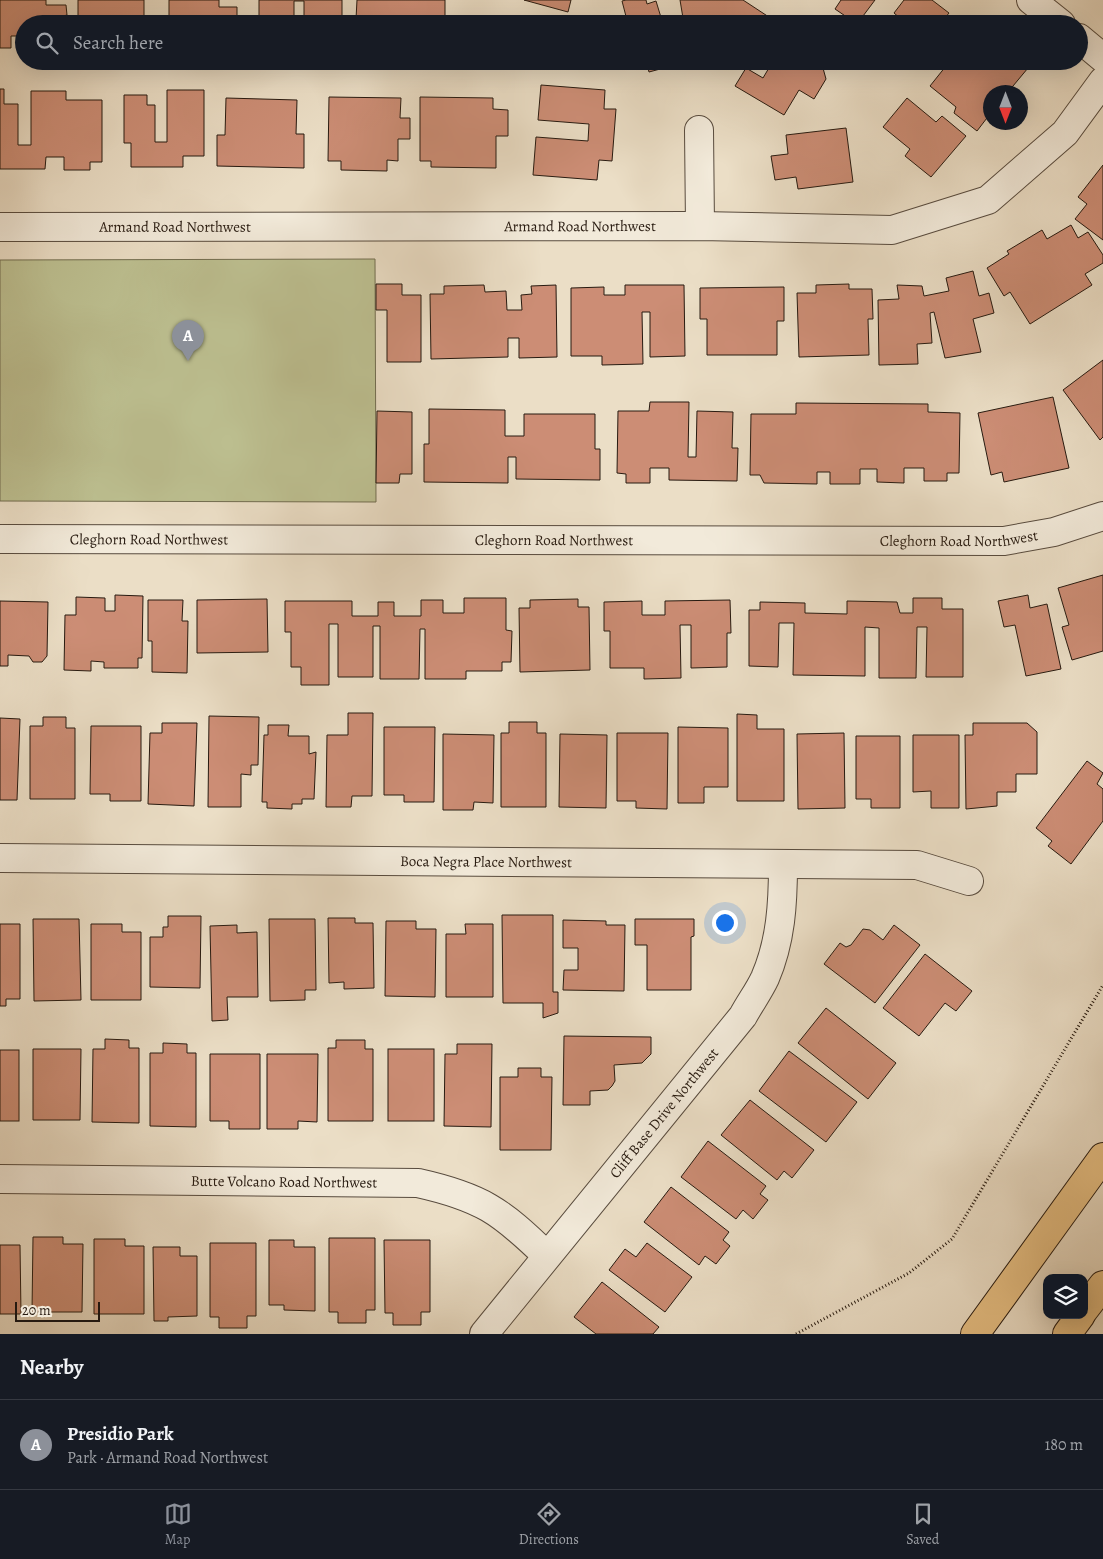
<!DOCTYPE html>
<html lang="en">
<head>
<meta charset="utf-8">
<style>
  body { margin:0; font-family:Alegreya,serif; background:#242831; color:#f1f3f6 }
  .controls { position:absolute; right:15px; bottom:15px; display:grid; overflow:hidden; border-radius:10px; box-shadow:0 5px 20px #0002 }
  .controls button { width:45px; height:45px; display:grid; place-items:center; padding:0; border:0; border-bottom:1px solid #363941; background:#171b24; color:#f1f3f6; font:25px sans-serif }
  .compass { position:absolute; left:983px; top:85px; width:45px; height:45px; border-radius:50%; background:#171b24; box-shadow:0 5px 20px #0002; rotate:180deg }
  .scale { position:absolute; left:15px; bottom:12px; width:85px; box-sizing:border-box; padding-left:5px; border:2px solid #271a10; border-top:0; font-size:14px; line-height:18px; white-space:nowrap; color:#271a10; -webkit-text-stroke:4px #f2eada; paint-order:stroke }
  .you { position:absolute; left:724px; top:922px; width:18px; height:18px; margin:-12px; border:4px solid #fff; border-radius:50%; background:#1a73e8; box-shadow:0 0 0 8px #1a73e833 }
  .badge { display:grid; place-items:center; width:32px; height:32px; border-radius:50%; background:#8c9099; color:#fff; font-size:16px; font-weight:700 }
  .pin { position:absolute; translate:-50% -41px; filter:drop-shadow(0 1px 2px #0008) }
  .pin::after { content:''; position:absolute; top:26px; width:18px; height:15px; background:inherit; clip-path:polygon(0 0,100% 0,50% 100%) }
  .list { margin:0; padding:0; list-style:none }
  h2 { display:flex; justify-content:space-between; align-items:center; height:65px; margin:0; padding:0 20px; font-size:21px }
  h2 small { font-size:16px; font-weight:400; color:#9ea1a6 }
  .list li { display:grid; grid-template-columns:32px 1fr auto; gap:15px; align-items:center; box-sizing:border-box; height:90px; padding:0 20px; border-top:1px solid #363941 }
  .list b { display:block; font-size:19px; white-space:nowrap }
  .list p { margin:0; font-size:16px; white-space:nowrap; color:#9ea1a6 }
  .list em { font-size:16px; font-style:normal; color:#9ea1a6 }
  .icon { flex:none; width:28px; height:28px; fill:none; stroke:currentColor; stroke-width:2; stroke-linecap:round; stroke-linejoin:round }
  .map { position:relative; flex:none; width:1103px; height:1334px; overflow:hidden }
  .search { position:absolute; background:#171b24; box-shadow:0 5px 20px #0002; left:15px; right:15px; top:15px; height:55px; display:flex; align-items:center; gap:12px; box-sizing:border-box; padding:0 18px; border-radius:28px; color:#9ea1a6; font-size:19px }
  .sheet { height:155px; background:#171b24 }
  nav { display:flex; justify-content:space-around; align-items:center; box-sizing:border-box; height:70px; border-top:1px solid #363941; background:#171b24; font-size:14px; color:#9ea1a6 }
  nav a { display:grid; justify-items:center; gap:2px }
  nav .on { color:#8c9099 }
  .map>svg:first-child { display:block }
  .green { fill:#bdc091; stroke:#726d50 }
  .building { fill:#cc8d75; stroke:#271a10 }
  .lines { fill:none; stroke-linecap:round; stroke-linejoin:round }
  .minor-casing { stroke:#584b3e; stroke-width:30 }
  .primary-casing { stroke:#271a10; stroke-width:30 }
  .path { stroke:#271a10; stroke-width:3; stroke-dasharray:1 2.5; stroke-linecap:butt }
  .minor { stroke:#f2eada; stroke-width:28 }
  .primary { stroke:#e6bf83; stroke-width:28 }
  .labels { text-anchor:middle; stroke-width:4; stroke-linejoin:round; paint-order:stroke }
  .street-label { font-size:15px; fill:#271a10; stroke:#f2eada }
</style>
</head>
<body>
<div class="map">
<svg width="1103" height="1334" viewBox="0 0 1103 1334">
  <rect width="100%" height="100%" fill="#ebdec6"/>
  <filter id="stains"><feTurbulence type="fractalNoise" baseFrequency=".004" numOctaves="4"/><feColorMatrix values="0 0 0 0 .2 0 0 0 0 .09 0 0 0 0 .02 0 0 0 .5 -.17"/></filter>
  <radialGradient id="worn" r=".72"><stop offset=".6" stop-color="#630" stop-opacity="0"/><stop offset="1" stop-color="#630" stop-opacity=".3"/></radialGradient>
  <path class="green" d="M375 259 376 502 0 501V260Z"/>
  <g class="building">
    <path d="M0 0H46V5H66L67 15 59 17V24H24V48H20V36H11V48H0Z"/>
    <rect x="78" y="0" width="66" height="24"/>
    <path d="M169 0H219V7H237V24H169Z"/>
    <path d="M259 0H342V24H304V1H294V24H259Z"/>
    <path d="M357 0H445V24H366V19H356Z"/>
    <path d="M524 0H571L568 12Z"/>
    <path d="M626 0H646L647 4 656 1 663 24H628L622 1Z"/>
    <path d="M680 0H743L775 21 773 24H684Z"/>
    <path d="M841 0H875L857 24 835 9Z"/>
    <path d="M904 0H932L949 13 940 24H897L901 19 894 13Z"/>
    <path d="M646 61H674L675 65 649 72Z"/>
    <path d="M773 61H821L826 79 814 99 799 90 784 115 735 86 746 68 763 78Z"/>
    <path d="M950 61H1020L1028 68 1008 92H990V114L977 131 954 113 956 107 930 86Z"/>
    <path d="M541 85 605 90 604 109H616L612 161 599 160 597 180 533 175 536 137 588 141 589 124 538 120Z"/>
    <path d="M0 89H4V104H18V145H31V91H66V100H102V162H90V170H64V157H46L45 169H0Z"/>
    <path d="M167 90H204V156H183V167H131V143H124V95H147V105H155V142H167Z"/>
    <path d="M329 97 401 98 400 118H410V139H398V161L387 160V171L341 170V161H328Z"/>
    <path d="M420 97 493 98V109L508 110V136H496V168L431 167V161H420Z"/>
    <path d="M226 98 297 100 296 134H304V168L217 166V135H225Z"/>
    <path d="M907 98 936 122 942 116 966 136 931 177 905 156 910 149 883 127Z"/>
    <path d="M846 128 853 182 798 189 796 177 775 180 771 156 788 154 786 135Z"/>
    <path d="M1103 165V240L1075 219 1087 204 1078 197Z"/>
    <path d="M1071 225 1078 238 1088 232 1103 255V263L1085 274 1092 285 1030 324 1010 292 1004 296 987 268 1009 254 1007 251 1042 230 1047 239Z"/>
    <path d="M973 271 979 296 989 293 994 313 973 319 981 352 945 358 934 312 930 313 932 343 917 344 918 364 879 365 878 300 899 299 897 285 922 286 924 296 949 291 946 278Z"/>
    <path d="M376 284H402V295H421V362H387V310H376Z"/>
    <path d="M849 284V289H872L873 319H868L869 355 799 357 797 293H816V285Z"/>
    <path d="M484 285 485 292 506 291 507 310H522L521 295 532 294 531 286 556 285 557 357 519 358V338H508V357L431 359 430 294H444V286Z"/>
    <path d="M625 285H684L685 356 650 357V312H642L643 364 602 365V356H571V288L604 287V295H625Z"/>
    <path d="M784 287V321H777V355H707V319H700V288Z"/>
    <path d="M1103 360V437L1100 440 1063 390Z"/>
    <path d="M1053 397 1069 468 1004 482 1002 472 991 475 978 413Z"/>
    <path d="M650 402H689L688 457H696L697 411 733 412 732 448H738L737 481 669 480V468H650V483H626V474L617 473 618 411H649Z"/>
    <path d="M796 403 928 404V412L960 413 959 473H947V481H924V468H904V483L877 482V469H860V484H830V472H817V484L764 483 760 475H750L751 414H796Z"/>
    <path d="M429 409 505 410V436H524V414H595V449H600V480L516 479V457H508V483L424 482V444H429Z"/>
    <path d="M377 411 412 412V474H400L399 483H376Z"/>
    <path d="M1103 575V651L1072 660 1062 627 1069 625 1058 588Z"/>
    <path d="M115 595 143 596 142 658H138V668H104V662L91 661V671L64 670 65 615H76V597L105 598V611H115Z"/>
    <path d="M1028 595 1030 608 1047 604 1061 669 1026 676 1015 625 1004 627 998 601Z"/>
    <path d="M464 598H506V630L512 631 511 662H502V671H466V679H425V629H420L419 679H380V626H373V677H338V624H329V685H301V667H291V632H285V601H352V616H378V602H394V616H421V600H443V613H464Z"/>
    <path d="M913 598H942V609H963V677H926L927 627H917L916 678H879V628L865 627V676L793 675 794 623H779L778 667 749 666V610H760V602L805 603V613L847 614V601L897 602 900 613H913Z"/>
    <path d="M267 599 268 652 197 653V600Z"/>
    <path d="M578 599V607H589L590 670 520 672 519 608H530V600Z"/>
    <path d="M148 600H183L182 621H188L187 673 152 672V641H148Z"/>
    <path d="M730 600 731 633H727V667L691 668V625H680L681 678 644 679V668H610V631H604V602L642 601V615H665V601Z"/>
    <path d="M0 601 48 602 47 656 42 662H33L29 656 8 655V666H0Z"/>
    <path d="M348 713H373L372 796H352L351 807H326L327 735H348Z"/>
    <path d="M737 714 757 715V729H784V801H737Z"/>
    <path d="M209 716 259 717 258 765H251V775L241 774V807H208Z"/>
    <path d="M43 717H66V728H75V799H30V726H43Z"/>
    <path d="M0 718 20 719 17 800H0Z"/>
    <path d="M509 722H537V733H546V807H501V733H509Z"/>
    <path d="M162 723H197L194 806 148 804 150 733H162Z"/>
    <path d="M973 723H1027L1037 732V774H1016V792H997V806L966 809 965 735H973Z"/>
    <path d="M268 725H289L288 736H309V754L316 752 314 799H302V804H292V809L267 808V802H262L264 735H268Z"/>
    <path d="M91 726H141V801H110V794H90Z"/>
    <path d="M384 727H435L434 802H404V795H384Z"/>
    <path d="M678 727 728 728V787H704V803H678Z"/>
    <path d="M617 733H668L667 809 636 808V801H617Z"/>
    <path d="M844 733 845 808 798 809 797 734Z"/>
    <path d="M443 734 494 735 493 803 474 802 473 810H443Z"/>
    <path d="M560 734 607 735 606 808 559 807Z"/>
    <path d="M913 735H959V808H931V791L913 792Z"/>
    <path d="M856 736H900V808H871V799H856Z"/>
    <path d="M1087 761 1103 773 1097 784 1103 789V821L1071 864 1048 846 1052 841 1036 828Z"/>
    <path d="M502 915H553V992H558V1013L543 1018V1003H503Z"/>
    <path d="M168 916H201L200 988 150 987V937H163V927H168Z"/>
    <path d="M328 918H355V923H373L374 988 344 989V982L329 983Z"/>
    <path d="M33 919H79L81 1000 34 1001Z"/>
    <path d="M269 919H315L316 990H305V1000L270 1001Z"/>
    <path d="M635 919H694V936L691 937V990H647V945H635Z"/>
    <path d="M563 920 606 921V925H625L624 991 563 990 564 970H578V948H563Z"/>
    <path d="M386 921H416V929H436L435 997 385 996Z"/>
    <path d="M0 924H20V999H6V1006H0Z"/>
    <path d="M91 924H122V932H141V1000H91Z"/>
    <path d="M465 924H493V997H446V934H466Z"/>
    <path d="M237 925V933L257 932 258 997H227L228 1020 212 1021 210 926Z"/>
    <path d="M894 925 920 945 875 1003 824 964 840 943 846 947 851 945 863 929 870 930 883 940Z"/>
    <path d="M925 954 972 991 956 1011 945 1003 919 1036 883 1008Z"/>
    <path d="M826 1008 896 1063 868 1099 798 1043Z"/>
    <path d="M564 1036 651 1037V1054L642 1063 614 1065 615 1081 612 1086 608 1090 590 1091V1105H563Z"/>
    <path d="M105 1039 129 1040V1048H139V1123L92 1122 93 1049H105Z"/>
    <path d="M336 1040H365V1049H373V1121H328V1048H336Z"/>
    <path d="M163 1043 187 1044V1053H196V1127L150 1126V1053H163Z"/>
    <path d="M457 1044H492L491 1127 444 1126 445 1054H457Z"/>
    <path d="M33 1049H81L80 1120H33Z"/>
    <rect x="388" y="1049" width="46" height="72"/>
    <rect x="0" y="1050" width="19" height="71"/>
    <path d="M789 1051 857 1102 826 1142 759 1091Z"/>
    <path d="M210 1054H260V1129H229V1121H210Z"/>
    <path d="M267 1054H318L317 1122 298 1121V1129H267Z"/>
    <path d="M518 1068H541V1077H552L551 1150H500V1077H518Z"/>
    <path d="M750 1100 814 1150 792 1178 784 1171 777 1180 721 1135Z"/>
    <path d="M708 1141 766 1186 760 1194 768 1200 753 1219 743 1210 736 1219 681 1177Z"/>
    <path d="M671 1187 729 1232 723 1240 730 1246 716 1264 705 1256 699 1265 644 1222Z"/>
    <path d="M33 1237H63V1244H83L82 1312H32Z"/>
    <path d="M329 1238H375V1310H366V1323H338V1312H329Z"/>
    <path d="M94 1239H125V1246H144V1314H94Z"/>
    <path d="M269 1240H294V1247H315V1311L284 1310V1305H269Z"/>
    <path d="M384 1240H430V1312H421V1325H393V1313H385Z"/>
    <path d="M210 1243H256V1316H247V1328H219V1317H210Z"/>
    <path d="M647 1243 692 1277 665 1312 609 1270 625 1249 636 1257Z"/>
    <path d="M0 1245H20L21 1314H0Z"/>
    <path d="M153 1247H180V1256H197V1316L168 1317V1321H154Z"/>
    <path d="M602 1282 659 1327 653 1334H596L574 1317Z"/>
  </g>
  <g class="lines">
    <defs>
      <g id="minor">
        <path d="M1031 0 1061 24"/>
        <path d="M1079 38 1103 58"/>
        <path d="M699 130 700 226"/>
        <path id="s1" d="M0 227 700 226 892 230 988 200 1065 133 1103 81"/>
        <path id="s2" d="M0 539 1004 541 1054 532 1103 516"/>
        <path id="s3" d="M0 858 917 865 969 881"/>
        <path id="s4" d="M0 1179 418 1183C481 1197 501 1211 546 1255"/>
        <path id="s5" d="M484 1334 743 1016C750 1003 759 991 765 978 781 941 783 903 783 864"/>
      </g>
      <g id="primary">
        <path d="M1084 1310 1103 1285"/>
        <path d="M975 1334 1103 1157"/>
        <path d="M1067 1334 1081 1315"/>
      </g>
    </defs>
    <use href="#minor" class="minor-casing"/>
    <use href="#primary" class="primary-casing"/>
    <path class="path" d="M796 1334 909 1273 952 1239 1103 985"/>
    <use href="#minor" class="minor"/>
    <use href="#primary" class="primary"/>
  </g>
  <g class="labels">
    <g class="street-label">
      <text dy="5" stroke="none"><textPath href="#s1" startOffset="580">Armand Road Northwest</textPath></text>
      <text dy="5" stroke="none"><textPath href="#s1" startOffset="175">Armand Road Northwest</textPath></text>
      <text dy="5" stroke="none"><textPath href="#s2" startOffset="959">Cleghorn Road Northwest</textPath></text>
      <text dy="5" stroke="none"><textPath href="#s2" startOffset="149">Cleghorn Road Northwest</textPath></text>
      <text dy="5" stroke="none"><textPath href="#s2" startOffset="554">Cleghorn Road Northwest</textPath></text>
      <text dy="5" stroke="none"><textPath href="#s3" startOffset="486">Boca Negra Place Northwest</textPath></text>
      <text dy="5" stroke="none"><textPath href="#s5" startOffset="285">Cliff Base Drive Northwest</textPath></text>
      <text dy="5" stroke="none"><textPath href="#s4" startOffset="284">Butte Volcano Road Northwest</textPath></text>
    </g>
  </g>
  <rect width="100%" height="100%" filter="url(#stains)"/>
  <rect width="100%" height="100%" fill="url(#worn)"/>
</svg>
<div class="controls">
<button><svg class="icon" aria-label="layers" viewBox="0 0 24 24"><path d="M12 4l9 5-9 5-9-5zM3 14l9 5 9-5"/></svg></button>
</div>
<svg class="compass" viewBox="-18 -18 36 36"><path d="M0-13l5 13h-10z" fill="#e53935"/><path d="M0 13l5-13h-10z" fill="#9ea1a6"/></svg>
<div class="scale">20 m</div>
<div class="you"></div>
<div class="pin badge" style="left:188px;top:361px">A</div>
<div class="search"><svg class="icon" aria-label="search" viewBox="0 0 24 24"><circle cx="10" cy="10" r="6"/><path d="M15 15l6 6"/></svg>Search here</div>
</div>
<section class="sheet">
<h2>Nearby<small></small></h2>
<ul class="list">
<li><span class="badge">A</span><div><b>Presidio Park</b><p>Park · Armand Road Northwest</p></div><em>180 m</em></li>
</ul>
</section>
<nav>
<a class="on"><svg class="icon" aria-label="map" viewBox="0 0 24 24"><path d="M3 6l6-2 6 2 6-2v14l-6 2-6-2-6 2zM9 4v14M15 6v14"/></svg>Map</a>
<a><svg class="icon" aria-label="directions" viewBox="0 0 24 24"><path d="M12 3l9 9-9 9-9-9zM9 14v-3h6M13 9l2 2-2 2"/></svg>Directions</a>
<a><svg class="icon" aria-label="saved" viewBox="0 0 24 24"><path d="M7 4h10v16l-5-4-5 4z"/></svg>Saved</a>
</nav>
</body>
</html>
